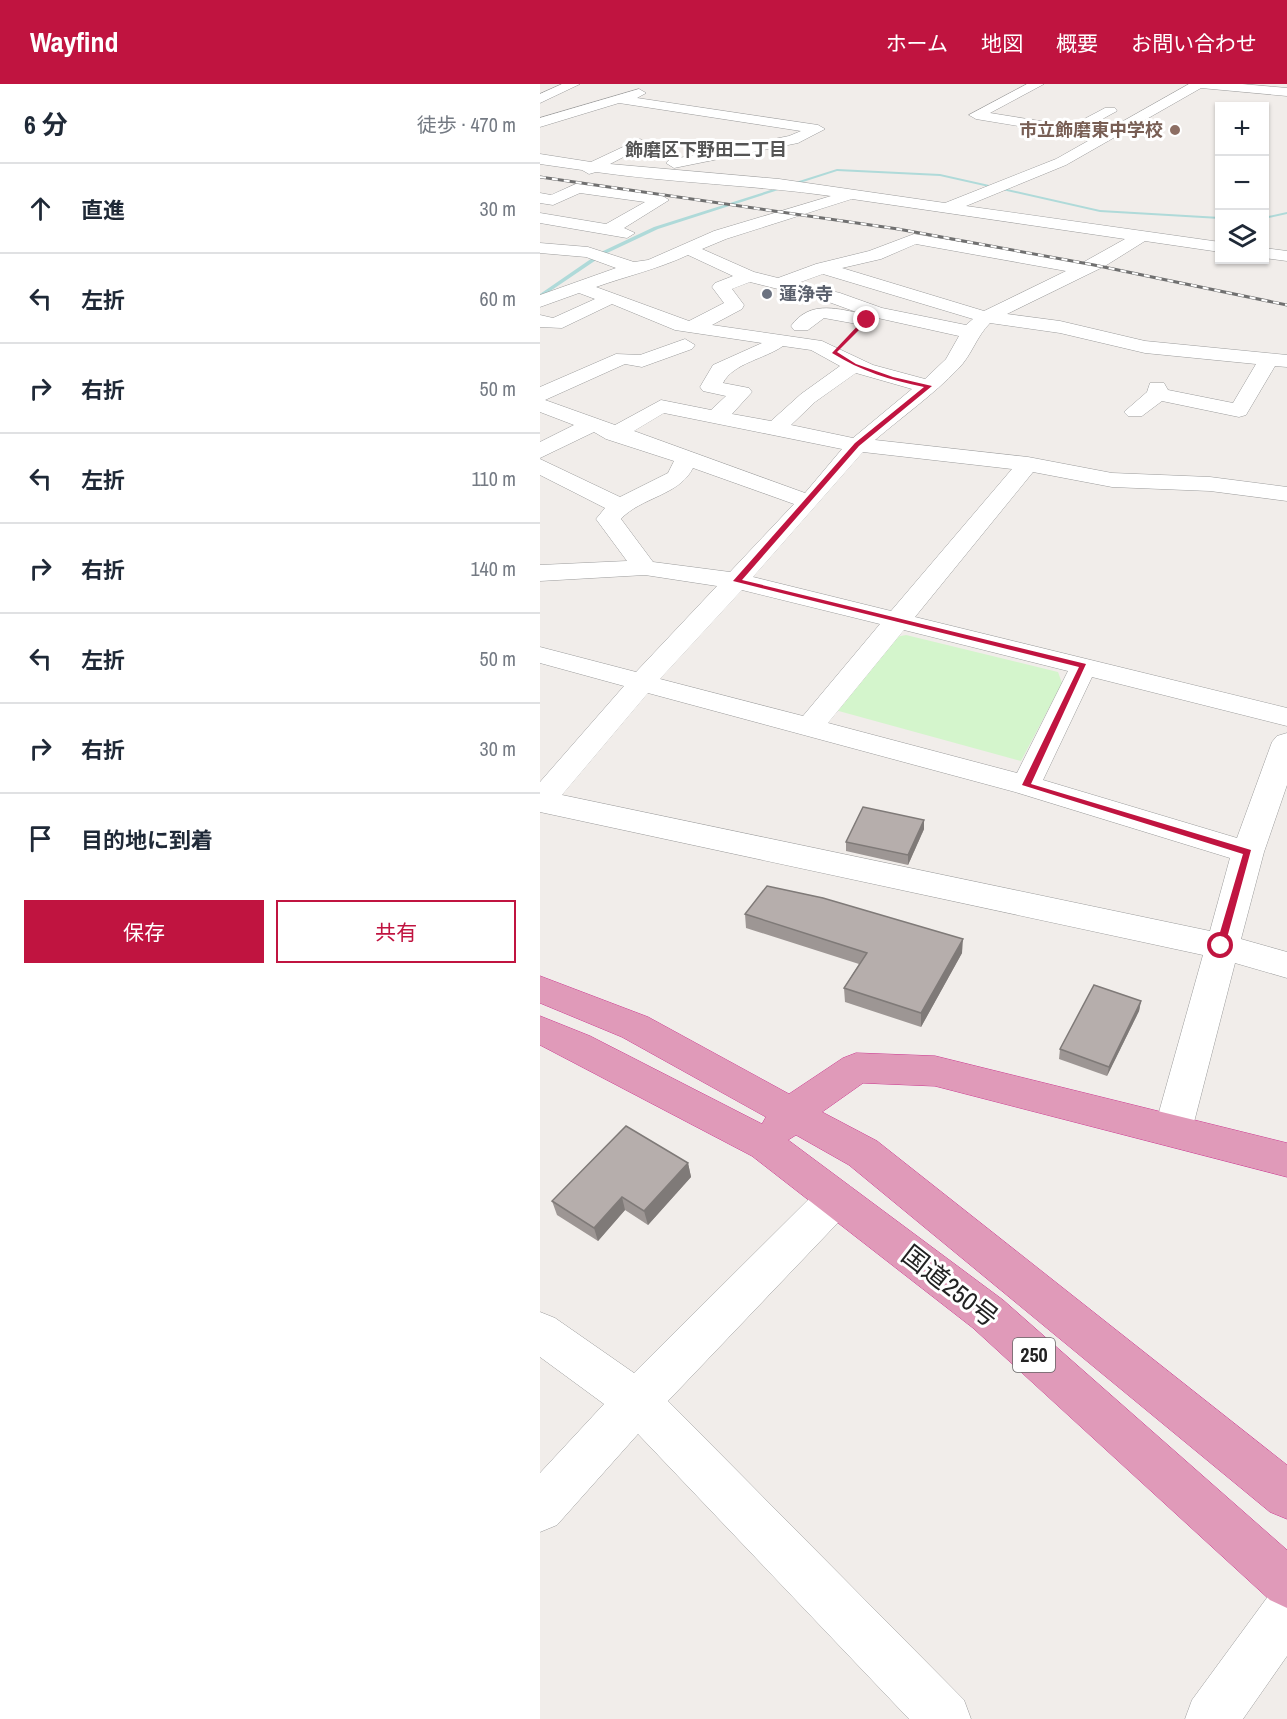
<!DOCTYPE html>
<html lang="ja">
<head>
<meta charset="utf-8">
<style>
  body { margin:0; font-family:"Archivo Narrow","Noto Sans JP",sans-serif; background:#f2f2f3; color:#1f2937 }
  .controls { position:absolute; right:18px; top:18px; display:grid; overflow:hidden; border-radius:0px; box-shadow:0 2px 4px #0004 }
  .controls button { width:54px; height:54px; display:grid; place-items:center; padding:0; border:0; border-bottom:2px solid #e0e1e3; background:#fff; color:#1f2937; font:30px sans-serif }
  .stop { position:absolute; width:18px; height:18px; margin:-14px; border:4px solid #c01440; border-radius:50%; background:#fff }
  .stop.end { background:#c01440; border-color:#fff; box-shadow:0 2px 6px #0008 }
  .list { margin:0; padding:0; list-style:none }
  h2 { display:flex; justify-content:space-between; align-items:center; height:78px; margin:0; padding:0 24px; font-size:26px }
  h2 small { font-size:20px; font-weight:400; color:#747a83 }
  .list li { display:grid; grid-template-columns:39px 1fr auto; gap:18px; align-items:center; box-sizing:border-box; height:90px; padding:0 24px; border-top:2px solid #e0e1e3 }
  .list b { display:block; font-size:22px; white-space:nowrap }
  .list em { font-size:20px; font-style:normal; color:#747a83 }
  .actions { display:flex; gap:12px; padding:18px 24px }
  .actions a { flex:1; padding:14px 0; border:2px solid #c01440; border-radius:0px; text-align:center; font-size:21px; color:#c01440 }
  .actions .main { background:#c01440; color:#fff }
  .icon { flex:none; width:33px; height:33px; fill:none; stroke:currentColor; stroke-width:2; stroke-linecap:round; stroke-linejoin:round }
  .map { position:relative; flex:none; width:747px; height:1635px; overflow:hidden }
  header { display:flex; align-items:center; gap:36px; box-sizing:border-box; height:84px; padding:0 30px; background:#c01440; color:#fff }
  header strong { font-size:28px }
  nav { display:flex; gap:33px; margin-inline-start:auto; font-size:21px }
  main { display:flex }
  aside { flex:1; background:#fff }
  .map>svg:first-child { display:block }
  .park { fill:#d4f5cc }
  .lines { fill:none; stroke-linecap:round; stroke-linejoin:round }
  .stream { fill:#afdad9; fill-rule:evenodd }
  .minor-casing { stroke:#9c9c9c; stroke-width:1 }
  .highway-casing { stroke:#cb3a91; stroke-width:1 }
  .minor { fill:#fff; fill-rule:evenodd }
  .highway { fill:#e09ab9; fill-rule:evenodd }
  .rail-casing { stroke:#707070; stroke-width:3 }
  .rail { stroke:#fff; stroke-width:2; stroke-dasharray:6; stroke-linecap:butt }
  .wall { fill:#9d9694 }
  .shaded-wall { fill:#7f7a78 }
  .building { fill:#b6aeac; stroke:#7f7a78; stroke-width:1.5 }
  .route { fill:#c01440 }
  .education-dot { fill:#8d6e63; stroke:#fff; stroke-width:2 }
  .worship-dot { fill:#6b7280; stroke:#fff; stroke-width:2 }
  .labels { text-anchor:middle; stroke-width:6; stroke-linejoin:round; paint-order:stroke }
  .far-education-label { font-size:18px; font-weight:bold; fill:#785e54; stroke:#fff; text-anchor:end }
  .far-neighbourhood-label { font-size:18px; font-weight:bold; fill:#555; stroke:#fff }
  .far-worship-label { font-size:18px; font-weight:bold; fill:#5b616d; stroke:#fff; text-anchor:start }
  .shield { fill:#fff; stroke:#646464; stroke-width:1.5 }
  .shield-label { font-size:20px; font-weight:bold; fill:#222 }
  .near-street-label { font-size:26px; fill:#222; stroke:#fff }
</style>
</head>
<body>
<header>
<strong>Wayfind</strong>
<nav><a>ホーム</a><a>地図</a><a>概要</a><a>お問い合わせ</a></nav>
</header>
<main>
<aside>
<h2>6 分<small>徒歩 · 470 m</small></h2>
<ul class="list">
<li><svg class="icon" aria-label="ahead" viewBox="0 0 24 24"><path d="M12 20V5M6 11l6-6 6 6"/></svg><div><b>直進</b></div><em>30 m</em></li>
<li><svg class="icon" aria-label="left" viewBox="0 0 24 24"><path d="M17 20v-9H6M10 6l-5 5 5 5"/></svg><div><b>左折</b></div><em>60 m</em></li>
<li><svg class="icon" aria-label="right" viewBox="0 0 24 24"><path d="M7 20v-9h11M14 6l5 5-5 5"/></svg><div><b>右折</b></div><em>50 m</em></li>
<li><svg class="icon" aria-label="left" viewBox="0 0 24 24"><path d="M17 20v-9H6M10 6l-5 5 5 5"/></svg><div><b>左折</b></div><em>110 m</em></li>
<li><svg class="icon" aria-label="right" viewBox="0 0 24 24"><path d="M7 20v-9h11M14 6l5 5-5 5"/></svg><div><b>右折</b></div><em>140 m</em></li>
<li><svg class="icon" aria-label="left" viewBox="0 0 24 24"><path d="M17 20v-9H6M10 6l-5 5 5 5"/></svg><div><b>左折</b></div><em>50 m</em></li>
<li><svg class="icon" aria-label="right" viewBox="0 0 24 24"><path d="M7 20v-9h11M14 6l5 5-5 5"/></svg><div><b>右折</b></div><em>30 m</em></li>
<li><svg class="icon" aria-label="arrive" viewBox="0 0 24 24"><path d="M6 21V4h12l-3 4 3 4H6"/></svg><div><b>目的地に到着</b></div></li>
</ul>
<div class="actions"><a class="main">保存</a><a>共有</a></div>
</aside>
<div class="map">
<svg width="747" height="1635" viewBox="0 0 747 1635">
  <rect width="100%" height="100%" fill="#f1edea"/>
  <path class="park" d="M366 551 518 588 522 599 481 677 295 626 351 554Z"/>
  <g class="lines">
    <g class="stream">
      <path d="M297 85 400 90 560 126 680 133V135L560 128 400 92 297 87 118 145 65 170 0 214V210L61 168 114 143Z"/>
      <path d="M747 128V130L724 135V133Z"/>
    </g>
    <defs>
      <g id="minor">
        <path d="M22 0H40L0 19V10Z"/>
        <path d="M487 0H504L450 29 531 42 565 24H575L577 27 533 51 436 35 429 31Z"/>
        <path d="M649 0H702L747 4V12L661 4 526 81 426 122 680 158V168L605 157 565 182 467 230 520 237 605 257 747 271V283L735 282 706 331 699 333 622 317 602 332H588L584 328 607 308 610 299H624L628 306 693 319 716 280 605 269 520 249 450 239C436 253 432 271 418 285 393 311 363 332 335 356L488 373 572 389 670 393 747 403V417L670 407 572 403 493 388 375 533 747 624V642L552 593 503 696 697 754 732 658 737 652 747 649V701L724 768 701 855 747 868V894L695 879 652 1046 647 1057 633 1062 619 1057 614 1046 663 871 0 728V698L84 602 0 579V563L96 588 177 502 105 491 0 497V481L87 477 56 435 65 424 0 391V375L80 413 128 389 134 377 66 355 54 348 0 374V358L34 341 0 328V303L76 270 100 271 145 255 155 261 152 265 102 283 85 280 5 316 75 341 121 316 171 326 186 312 163 307 160 303 173 281 222 259 135 246 72 220 22 244 0 243V231L13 234 55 215 39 209 0 223V211L76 184 46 173 0 169V159L48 163 94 178 108 176 174 147 291 112C213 101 134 99 56 88L49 90 42 86 0 80V70L51 78 100 55 107 59 105 62 70 80 239 95 405 119 516 75ZM312 115 585 155 542 179 374 150 329 167 276 180 238 194 214 188 162 165 186 155ZM376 160 526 187 444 227 302 184 341 175ZM148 171 193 192 175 199 172 203 184 219 149 237 56 203C87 192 118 185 148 171ZM283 190 433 235 426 241 342 224 300 209 258 199ZM210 198 286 217 319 229C294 224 269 217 251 242L254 246H268L284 234 317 240 324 238 326 234 324 231 419 252 406 275 385 295 333 281 282 257 172 241 202 225 204 221 192 205ZM243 262 271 266 300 282 261 310 231 337 192 330 212 308 209 304 183 299C193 279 225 275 243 262ZM316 289 372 305 313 354 251 341 275 318ZM124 329 302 365 265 409 94 347ZM323 368 472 385 351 527 213 493ZM153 384 254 420 190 488 113 478 81 435C101 413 139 412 153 384ZM202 506 340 540 263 632 120 595ZM364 546 528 587 477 689 288 639ZM108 609 475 708 690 774 670 847 22 711Z"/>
        <path d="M99 5 106 9 97 14 278 41 285 45 258 59 134 84 126 79 129 76 249 52 261 47 79 19 0 43V34Z"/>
        <path d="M38 99 121 111 129 116 84 144 95 149 87 154 0 139V129L66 140 105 118 40 109 13 121 0 119V109L11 111Z"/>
        <path d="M724 164 747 167V177L724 174Z"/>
        <path d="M296 1097 310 1102 316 1114 310 1126 128 1317 424 1616 431 1635H369L98 1350 17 1441 0 1448V1389L64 1320 0 1273V1228L15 1234 94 1289 282 1102Z"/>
        <path d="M747 1504V1572L703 1635H645L652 1616 729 1511Z"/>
      </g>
      <path id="highway" d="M0 892 108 933 249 1010 303 974 316 969 395 972 747 1059V1093L395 1002 323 999 282 1028 337 1057 747 1381V1435L730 1428 309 1081 256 1051 248 1056 463 1216 747 1466V1524L730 1516 433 1244 212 1072 0 961V932L50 952 222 1040 226 1033 82 953 0 919Z"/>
    </defs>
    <use href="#minor" class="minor-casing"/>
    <use href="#highway" class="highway-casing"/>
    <use href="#minor" class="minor"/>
    <use href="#highway" class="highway"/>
    <defs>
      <path id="rail" d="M0 93 358 145 554 181 747 221"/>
    </defs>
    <use href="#rail" class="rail-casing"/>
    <use href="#rail" class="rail"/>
  </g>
  <g class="wall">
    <path d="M384 736V745L368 781 306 767V758Z"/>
    <path d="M205 830 422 869 381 943 305 918 304 904 319 880 206 844Z"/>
    <path d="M601 917 599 927 567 992 519 975 520 965Z"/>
    <path d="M148 1079 151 1093 108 1141 85 1126 58 1157 17 1131 12 1117Z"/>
  </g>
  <g class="shaded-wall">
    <path d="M384 736V745L368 781V771Z"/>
    <path d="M423 855 422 869 381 943V929Z"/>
    <path d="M601 917 599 927 567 992 569 983Z"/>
    <path d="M148 1079 151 1093 108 1141 104 1127Z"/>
    <path d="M82 1113 85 1126 58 1157 54 1144Z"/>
  </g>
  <g class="building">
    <path d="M323 723 384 736 368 771 306 758Z"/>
    <path d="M227 802 283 814 423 855 381 929 304 904 327 869 205 830Z"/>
    <path d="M554 901 601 917 569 983 520 965Z"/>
    <path d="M86 1042 148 1079 104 1127 82 1113 54 1144 12 1117Z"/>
  </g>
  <path class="route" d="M325 234 329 236 297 268 316 280 353 293 392 302 319 362 202 496 546 580 491 700 711 766 684 865 676 862 703 770 482 701 539 583 193 497 315 359 384 303C350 296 321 287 292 269Z"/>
  <circle class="education-dot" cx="635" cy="46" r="6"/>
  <circle class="worship-dot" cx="227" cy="210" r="6"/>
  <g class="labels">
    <g class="far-education-label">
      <text x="623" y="52">市立飾磨東中学校</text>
    </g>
    <g class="far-neighbourhood-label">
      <text x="166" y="72">飾磨区下野田二丁目</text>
    </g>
    <g class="far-worship-label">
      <text x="239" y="216">蓮浄寺</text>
    </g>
    <rect class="shield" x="473" y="1254" width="42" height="34" rx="4.5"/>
    <g class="shield-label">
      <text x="494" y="1278">250</text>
    </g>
    <g class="near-street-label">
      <text transform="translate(410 1202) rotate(38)" y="9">国道250号</text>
    </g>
  </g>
</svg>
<div class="controls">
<button>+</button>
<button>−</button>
<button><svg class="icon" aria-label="layers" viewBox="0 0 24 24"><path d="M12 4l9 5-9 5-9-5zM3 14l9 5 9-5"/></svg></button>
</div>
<div class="stop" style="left:681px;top:862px"></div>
<div class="stop end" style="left:327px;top:236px"></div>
</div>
</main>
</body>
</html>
